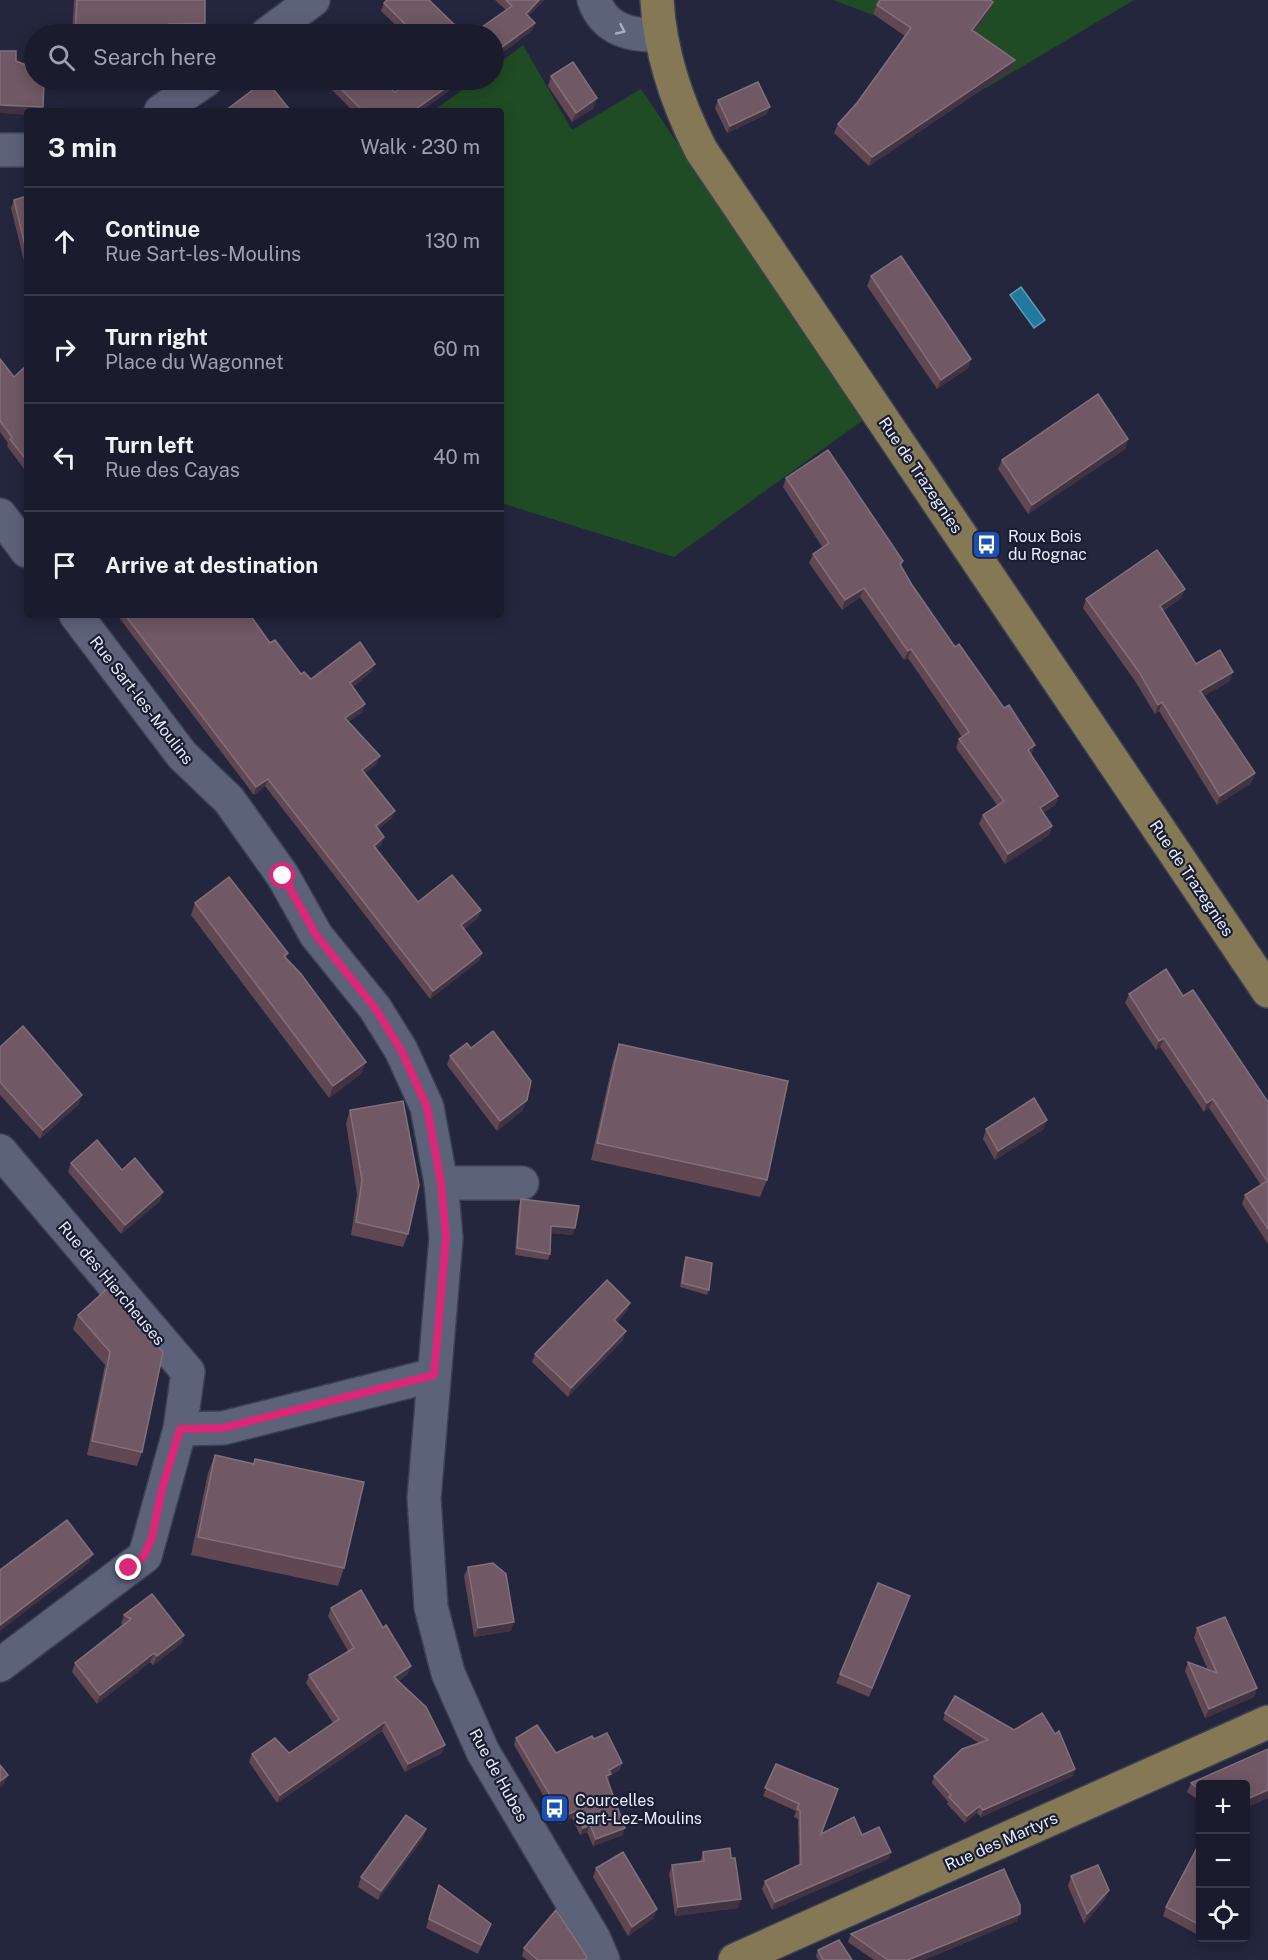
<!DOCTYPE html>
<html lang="en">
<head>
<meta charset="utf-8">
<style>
  body { margin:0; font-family:"Public Sans",sans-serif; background:#27293a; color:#f1f3f6 }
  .controls { position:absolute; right:18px; bottom:18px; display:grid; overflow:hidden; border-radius:6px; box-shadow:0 3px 15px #0003 }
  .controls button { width:54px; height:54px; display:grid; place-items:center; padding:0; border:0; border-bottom:2px solid #383a4a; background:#1a1c2e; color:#f1f3f6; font:30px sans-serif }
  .stop { position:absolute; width:18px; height:18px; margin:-14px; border:4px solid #db2777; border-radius:50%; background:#fff }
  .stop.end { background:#db2777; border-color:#fff; box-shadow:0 2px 6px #0008 }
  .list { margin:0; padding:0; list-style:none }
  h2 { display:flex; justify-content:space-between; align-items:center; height:78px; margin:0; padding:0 24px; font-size:26px }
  h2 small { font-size:20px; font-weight:400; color:#9fa1aa }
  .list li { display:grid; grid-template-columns:39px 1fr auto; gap:18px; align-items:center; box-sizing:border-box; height:108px; padding:0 24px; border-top:2px solid #383a4a }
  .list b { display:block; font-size:22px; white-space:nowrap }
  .list p { margin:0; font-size:20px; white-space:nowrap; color:#9fa1aa }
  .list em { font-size:20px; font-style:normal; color:#9fa1aa }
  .icon { flex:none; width:33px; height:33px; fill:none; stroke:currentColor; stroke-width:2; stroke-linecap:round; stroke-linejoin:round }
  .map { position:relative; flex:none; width:1268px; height:1960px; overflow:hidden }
  .search { position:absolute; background:#1a1c2e; box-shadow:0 3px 15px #0003; left:24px; top:24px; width:480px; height:66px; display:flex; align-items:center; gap:15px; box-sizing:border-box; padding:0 21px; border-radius:33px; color:#9fa1aa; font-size:22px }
  .panel { position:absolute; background:#1a1c2e; box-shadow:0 3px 15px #0003; left:24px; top:108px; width:480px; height:510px; border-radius:6px }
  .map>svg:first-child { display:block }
  .green { fill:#204c25 }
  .water { fill:#23789e; stroke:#5e9bba; stroke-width:1.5 }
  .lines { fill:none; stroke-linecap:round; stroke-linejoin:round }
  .minor-casing { stroke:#3c4053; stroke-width:36 }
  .major-casing { stroke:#3c4053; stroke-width:36 }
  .minor { stroke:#5d627b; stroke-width:33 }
  .major { stroke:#857955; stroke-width:33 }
  .wall { fill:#614752 }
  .shaded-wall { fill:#423342 }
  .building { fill:#705964; stroke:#82707c; stroke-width:1.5 }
  .oneway { stroke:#a9aec1 }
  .route { stroke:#db2777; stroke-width:8 }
  .labels { text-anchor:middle; stroke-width:4.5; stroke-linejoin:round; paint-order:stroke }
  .street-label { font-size:16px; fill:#e8ecfb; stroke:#191d32 }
  .poi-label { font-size:16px; fill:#e8ecfb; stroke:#191d32; text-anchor:start }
</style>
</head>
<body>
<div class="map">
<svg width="1268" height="1960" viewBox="0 0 1268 1960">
  <rect width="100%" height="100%" fill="#23263d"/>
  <g class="green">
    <path d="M833 0H883L873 15Z"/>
    <path d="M973 0H1134L986 88 951 64 989 11Z"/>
    <path d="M523 45 572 130 641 89 863 420 674 557 501 503V111H433L476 80H494V67Z"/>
  </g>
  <path class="water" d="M1021 287 1045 320 1034 328 1010 295Z"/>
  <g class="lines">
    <defs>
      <g id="minor">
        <path d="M594 0C605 31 632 36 661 35"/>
        <path d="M267 34 313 0"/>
        <path d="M161 111 206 80"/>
        <path d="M0 150H27"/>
        <path d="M0 515 27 551"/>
        <path d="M76 615 182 755 229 800 283 876 316 935 375 1008 401 1050 427 1107 441 1183 446 1238 424 1498 431 1607 448 1673 483 1752 594 1939 603 1960"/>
        <path d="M0 1151 188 1372 180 1429 145 1556 0 1665"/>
        <path d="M441 1183H522"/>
        <path d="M180 1429 223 1428 434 1375"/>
      </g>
      <g id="major">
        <path d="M657 0C660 52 677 103 701 150L1268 991"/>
        <path d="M735 1960 1268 1722"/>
      </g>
    </defs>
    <use href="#minor" class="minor-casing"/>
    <use href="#major" class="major-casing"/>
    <use href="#minor" class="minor"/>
    <use href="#major" class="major"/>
  </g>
  <g class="wall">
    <path d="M74 0H205L202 32 170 33V34H72Z"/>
    <path d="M495 0H544L528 16 535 23 532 31 506 10Z"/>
    <path d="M993 2 990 11 975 31 1015 60 1012 69 869 166 834 133 838 124 857 103 905 36 873 14 877 5Z"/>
    <path d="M384 3 464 34H405L381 11Z"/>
    <path d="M551 76 594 108 572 122 548 86Z"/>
    <path d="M322 80H383L395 92 421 111H353Z"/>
    <path d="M718 100 767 114 727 133 715 108Z"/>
    <path d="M27 196V265H25L11 208 14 200Z"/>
    <path d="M871 276 971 359 968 368 937 389 867 286Z"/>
    <path d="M0 359 14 377 27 365V473L7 446 8 443 0 432Z"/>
    <path d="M1128 439 1125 449 1028 514 998 469 1002 460Z"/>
    <path d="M786 478 903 561 901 566 912 585 955 647 1032 754H1031L1058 796 1055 805 1043 813 1052 826 1049 835 1005 864 979 824 983 815 997 805 956 748 959 739 962 737 908 658 904 660 860 597 842 610 809 563 813 554 823 548 783 487Z"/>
    <path d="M1185 589 1181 598 1163 611 1196 664 1230 681 1203 696 1255 773 1251 783 1217 805 1159 711 1155 714 1135 681 1083 608 1086 599Z"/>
    <path d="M117 615H250L270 643 301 674 311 679 372 671 353 687 365 704 362 712 348 722 377 764 365 773 392 818 378 829 384 837 381 845 376 849 418 902 481 910 478 918 464 929 482 953 479 961 430 999 265 786 254 795Z"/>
    <path d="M195 903 288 953 286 958 362 1073 329 1098 191 915Z"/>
    <path d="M1129 994 1183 996 1268 1102V1244L1242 1204 1245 1195 1261 1185 1209 1108 1204 1112 1160 1047 1156 1050 1125 1003Z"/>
    <path d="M619 1044 767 1180 760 1197 591 1160 613 1061Z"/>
    <path d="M0 1047 79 1104 40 1139 0 1095Z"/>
    <path d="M450 1056 523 1110 497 1131 447 1065Z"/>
    <path d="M350 1110 408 1234 403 1247 351 1235 357 1194 346 1123Z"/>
    <path d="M986 1129H1044L995 1160 983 1139Z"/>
    <path d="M71 1163 122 1170 160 1201 121 1234 68 1172Z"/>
    <path d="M521 1199 573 1235 551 1233 550 1254 548 1260 515 1255 519 1205Z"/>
    <path d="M686 1257 709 1290 707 1295 680 1287 684 1262Z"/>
    <path d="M108 1288 142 1452 137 1466 87 1455 105 1365 73 1329 78 1315Z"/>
    <path d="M627 1311 617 1322 623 1340 568 1397 532 1362 535 1354Z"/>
    <path d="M215 1455 253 1464 255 1459 344 1568 338 1586 191 1555 208 1473Z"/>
    <path d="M468 1567 511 1631 474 1637 464 1576Z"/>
    <path d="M910 1596 869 1697 836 1683 840 1674Z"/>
    <path d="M331 1608 408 1674 398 1681 442 1753 405 1772 382 1731 277 1803 249 1762 252 1754 289 1753 333 1723 306 1683 309 1675 348 1651 328 1616Z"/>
    <path d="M124 1615 184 1635 181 1644 153 1665 150 1662 97 1704 72 1672 75 1663 122 1625 121 1624Z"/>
    <path d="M1197 1628 1257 1688 1254 1697 1205 1718 1185 1671 1188 1662 1208 1670 1194 1638Z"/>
    <path d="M945 1713 1073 1776 981 1817 977 1813 965 1823 947 1804 948 1802 932 1783 934 1776 979 1743 943 1720Z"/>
    <path d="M516 1738 556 1753 594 1739 620 1770 610 1775 608 1781 623 1835 593 1846 587 1832 580 1835 572 1818 560 1824 514 1745Z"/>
    <path d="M1268 1749V1798L1245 1808V1785H1200V1801L1187 1792 1191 1783Z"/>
    <path d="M776 1764 821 1834 862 1835 889 1859 772 1910 762 1889 765 1881 799 1865 798 1819 794 1817 796 1811 763 1796Z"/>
    <path d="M426 1829 423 1838 378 1900 358 1887 361 1877Z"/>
    <path d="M1200 1842V1936L1163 1916 1166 1907Z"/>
    <path d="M703 1852 738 1908 675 1916 669 1874 672 1865 700 1862Z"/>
    <path d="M596 1868 654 1918 628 1936 593 1877Z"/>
    <path d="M1071 1876 1109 1890 1105 1899 1084 1924 1068 1886Z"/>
    <path d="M439 1885 491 1924 478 1954 426 1928Z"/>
    <path d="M1017 1921 924 1960H874L848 1942 851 1934Z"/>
    <path d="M524 1948 586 1960H527L522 1956Z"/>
    <path d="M818 1950 852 1960H818L816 1956Z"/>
  </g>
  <g class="shaded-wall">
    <path d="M539 0H544L523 21 526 14Z"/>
    <path d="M993 2 990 11 969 39 972 30Z"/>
    <path d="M205 23 202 32 165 33 169 24Z"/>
    <path d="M535 23 532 31 494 59V53Z"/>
    <path d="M1015 60 1012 69 869 166 872 157Z"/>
    <path d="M457 80H465L421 111H413Z"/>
    <path d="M597 98 594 108 572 122 576 113Z"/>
    <path d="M0 105 43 107 41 111H27V115L0 113Z"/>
    <path d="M770 107 767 114 727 133 730 126Z"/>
    <path d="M971 359 968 368 937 389 941 380Z"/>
    <path d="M1128 439 1125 449 1028 514 1032 505Z"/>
    <path d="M864 588 860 597 842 610 845 600Z"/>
    <path d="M1185 589 1181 598 1156 615 1160 606Z"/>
    <path d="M911 649 908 658 904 660 908 651Z"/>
    <path d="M375 664 372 671 348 691 350 683Z"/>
    <path d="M1233 672 1230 681 1197 700 1200 691Z"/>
    <path d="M1162 702 1159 711 1155 714 1158 705Z"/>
    <path d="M365 704 362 712 342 726 345 718Z"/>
    <path d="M1035 745 1032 754 1025 759 1028 750Z"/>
    <path d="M380 756 377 764 359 778 362 770Z"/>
    <path d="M1255 773 1251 783 1217 805 1220 796Z"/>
    <path d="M268 779 265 786 254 795 256 787Z"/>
    <path d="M1058 796 1055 805 1037 817 1040 808Z"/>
    <path d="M395 811 392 818 373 834 376 826Z"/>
    <path d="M1052 826 1049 835 1005 864 1008 854Z"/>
    <path d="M384 837 381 845 371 854 374 846Z"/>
    <path d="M481 910 478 918 458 933 461 925Z"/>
    <path d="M482 953 479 961 430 999 433 991Z"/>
    <path d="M1164 1038 1160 1047 1156 1050 1159 1041Z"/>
    <path d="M366 1062 362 1073 329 1098 333 1086Z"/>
    <path d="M82 1095 79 1104 40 1139 43 1130Z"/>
    <path d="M1213 1099 1209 1108 1204 1112 1207 1103Z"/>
    <path d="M527 1100 523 1110 497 1131 500 1121Z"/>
    <path d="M1047 1120 1044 1129 995 1160 998 1151Z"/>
    <path d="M163 1192 160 1201 121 1234 125 1225Z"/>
    <path d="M551 1226 575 1228 573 1235 549 1233Z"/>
    <path d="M630 1303 627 1311 611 1328 614 1320Z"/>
    <path d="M626 1331 623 1340 568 1397 571 1388Z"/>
    <path d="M93 1554 89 1563 0 1631V1625Z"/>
    <path d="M514 1622 511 1631 474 1637 478 1628Z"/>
    <path d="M184 1635 181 1644 153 1665 157 1656Z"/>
    <path d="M154 1653 150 1662 97 1704 100 1695Z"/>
    <path d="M411 1666 408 1674 391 1685 394 1677Z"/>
    <path d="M1257 1688 1254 1697 1205 1718 1209 1709Z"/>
    <path d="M385 1722 382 1731 277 1803 280 1795Z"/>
    <path d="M445 1745 442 1753 405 1772 408 1764Z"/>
    <path d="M622 1763 620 1770 610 1775 608 1781 604 1783 609 1770Z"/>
    <path d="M1075 1769 1073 1776 981 1817 983 1810Z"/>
    <path d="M8 1775 4 1784 0 1788V1781Z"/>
    <path d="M1268 1790V1798L1245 1808V1800Z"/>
    <path d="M980 1806 977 1813 965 1823 967 1816Z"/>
    <path d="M575 1811 572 1818 560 1824 563 1817Z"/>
    <path d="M590 1825 587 1832 580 1835 583 1828Z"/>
    <path d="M625 1828 623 1835 593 1846 596 1839Z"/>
    <path d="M426 1829 423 1838 378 1900 381 1891Z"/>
    <path d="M891 1852 889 1859 772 1910 775 1902Z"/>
    <path d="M1109 1890 1105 1899 1084 1924 1087 1914Z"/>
    <path d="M741 1899 738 1908 675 1916 678 1907Z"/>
    <path d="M657 1909 654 1918 628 1936 632 1927Z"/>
    <path d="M1020 1914 1017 1921 924 1960H908Z"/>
  </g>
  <g class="building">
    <path d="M77 0H205V23L169 24 170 34H75Z"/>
    <path d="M387 0H429L464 34H415L384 3Z"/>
    <path d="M506 0H539L526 14 535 23 494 53V34H472L512 6Z"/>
    <path d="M880 0H990L993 2 972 30 1015 60 872 157 838 124 857 103 911 28 877 5Z"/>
    <path d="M0 51H16V61L34 68V80H44L43 107 0 105Z"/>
    <path d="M573 62 597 98 576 113 551 76Z"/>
    <path d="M266 80 290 110 289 111H225Z"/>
    <path d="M332 80H383L395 92 411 80H457L413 111H363Z"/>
    <path d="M758 82 770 107 730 126 718 100Z"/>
    <path d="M27 196V254L14 200Z"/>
    <path d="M901 256 971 359 941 380 871 276Z"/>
    <path d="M0 359 14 377 27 365V461L10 439 12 437 0 421Z"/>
    <path d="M1098 394 1128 439 1032 505 1002 460Z"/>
    <path d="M828 450 903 561 900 564 912 585 955 647 959 644 1004 708 1009 705 1035 745 1028 750 1058 796 1040 808 1052 826 1008 854 983 815 1004 801 959 739 969 732 911 649 908 651 864 588 845 600 813 554 829 543 786 478Z"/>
    <path d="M1157 550 1185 589 1160 606 1196 664 1220 650 1233 672 1200 691 1255 773 1220 796 1162 702 1158 705 1139 672 1086 599Z"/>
    <path d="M125 615H250L270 643 275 640 301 674 304 672 311 679 360 642 375 664 350 683 365 704 345 718 380 756 362 770 395 811 376 826 384 837 374 846 418 902 452 875 481 910 461 925 482 953 433 991 268 779 256 787Z"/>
    <path d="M229 877 288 953 284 956 301 974 366 1062 333 1086 195 903Z"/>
    <path d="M1166 969 1183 996 1193 990 1268 1102V1229L1245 1195 1267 1181 1213 1099 1207 1103 1164 1038 1159 1041 1129 994Z"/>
    <path d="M23 1026 82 1095 43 1130 0 1082V1047Z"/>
    <path d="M493 1031 531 1081 527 1100 500 1121 450 1056 467 1043 471 1048Z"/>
    <path d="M619 1044 788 1081 767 1180 597 1143Z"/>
    <path d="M1034 1098 1047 1120 998 1151 986 1129Z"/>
    <path d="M403 1101 419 1185 408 1234 356 1222 362 1180 350 1110Z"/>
    <path d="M97 1140 122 1170 135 1158 163 1192 125 1225 71 1163Z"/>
    <path d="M521 1199 579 1206 575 1228 551 1226 550 1254 517 1248Z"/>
    <path d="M686 1257 712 1263 709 1290 682 1283Z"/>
    <path d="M607 1280 630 1303 614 1320 626 1331 571 1388 535 1354Z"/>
    <path d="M108 1288 163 1352 142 1452 92 1441 110 1352 78 1315Z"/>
    <path d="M215 1455 254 1464 255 1459 364 1482 344 1568 198 1537Z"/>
    <path d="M67 1520 93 1554 0 1625V1570Z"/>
    <path d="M493 1563 506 1574 514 1622 478 1628 468 1567Z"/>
    <path d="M878 1583 910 1596 872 1688 840 1674Z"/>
    <path d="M361 1590 383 1628 386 1625 411 1666 394 1677 426 1707 445 1745 408 1764 385 1722 280 1795 252 1754 275 1738 289 1753 339 1719 309 1675 354 1648 331 1608Z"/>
    <path d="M152 1594 184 1635 157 1656 154 1653 100 1695 75 1663 131 1619 124 1615Z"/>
    <path d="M1225 1617 1257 1688 1209 1709 1188 1662 1217 1673 1197 1628Z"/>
    <path d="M955 1696 1014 1730 1042 1713 1055 1734 1059 1731 1075 1769 983 1810 980 1806 967 1816 949 1797 951 1795 934 1776 962 1749 988 1740 945 1713Z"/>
    <path d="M537 1725 556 1753 592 1736 594 1739 607 1733 622 1763 609 1770 611 1774 606 1776 625 1828 596 1839 590 1825 583 1828 575 1811 563 1817 516 1738Z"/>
    <path d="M1268 1749V1790L1245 1800V1785H1200V1790L1191 1783Z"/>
    <path d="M776 1764 838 1789 821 1834 854 1817 862 1835 879 1827 891 1852 775 1902 765 1881 801 1864 800 1811 797 1809 799 1804 765 1788Z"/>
    <path d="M0 1765 8 1775 0 1781Z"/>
    <path d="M406 1815 426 1829 381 1891 361 1877Z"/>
    <path d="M1200 1842V1925L1166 1907Z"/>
    <path d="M730 1848 731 1858H735L741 1899 678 1907 672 1865 704 1861 703 1852Z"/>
    <path d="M623 1852 657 1909 632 1927 596 1868Z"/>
    <path d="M1098 1865 1109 1890 1087 1914 1071 1876Z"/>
    <path d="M1004 1869 1020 1905V1914L908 1960H888L851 1934Z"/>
    <path d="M439 1885 491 1924 481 1945 429 1919Z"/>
    <path d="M556 1910 587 1957 585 1960H538L524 1948Z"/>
    <path d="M839 1940 852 1960H823L818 1950Z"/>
  </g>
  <defs><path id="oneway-chevron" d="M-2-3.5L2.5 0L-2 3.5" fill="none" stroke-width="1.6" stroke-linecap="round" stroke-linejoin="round" transform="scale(1.5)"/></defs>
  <use class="oneway" href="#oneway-chevron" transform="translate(621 30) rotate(25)"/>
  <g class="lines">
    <path class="route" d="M129 1568 144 1556 152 1537 162 1489 180 1429 223 1428 434 1375 446 1238 441 1183 427 1107 401 1050 375 1008 316 935 283 876"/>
  </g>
  <defs>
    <symbol id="bus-square" viewBox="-11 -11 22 22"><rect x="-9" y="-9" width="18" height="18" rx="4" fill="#1a4fb4" stroke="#191d32"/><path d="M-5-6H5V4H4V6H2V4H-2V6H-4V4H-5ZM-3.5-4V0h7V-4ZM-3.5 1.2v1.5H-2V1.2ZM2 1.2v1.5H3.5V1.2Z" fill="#fff"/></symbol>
  </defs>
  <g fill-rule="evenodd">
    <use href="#bus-square" x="970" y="528" width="33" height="33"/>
    <use href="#bus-square" x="538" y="1792" width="33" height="33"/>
  </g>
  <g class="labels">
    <g class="street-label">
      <text transform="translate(921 475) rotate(56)" y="6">Rue de Trazegnies</text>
      <text transform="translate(142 700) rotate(52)" y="6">Rue Sart-les-Moulins</text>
      <text transform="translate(1192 878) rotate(56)" y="6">Rue de Trazegnies</text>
      <text transform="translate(112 1283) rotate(50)" y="6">Rue des Hiercheuses</text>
      <text transform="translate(499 1775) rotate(61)" y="6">Rue de Hubes</text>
      <text transform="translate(1001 1841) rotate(-24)" y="6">Rue des Martyrs</text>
    </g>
    <g class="poi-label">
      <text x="1008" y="542">Roux Bois<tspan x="1008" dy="18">du Rognac</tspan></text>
      <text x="575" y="1806">Courcelles<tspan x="575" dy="18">Sart-Lez-Moulins</tspan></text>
    </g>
  </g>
</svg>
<div class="controls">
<button>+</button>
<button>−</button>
<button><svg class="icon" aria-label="locate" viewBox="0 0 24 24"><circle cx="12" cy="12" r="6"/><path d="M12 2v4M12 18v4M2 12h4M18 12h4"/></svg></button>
</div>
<div class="stop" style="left:283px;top:876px"></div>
<div class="stop end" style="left:129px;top:1568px"></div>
<div class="search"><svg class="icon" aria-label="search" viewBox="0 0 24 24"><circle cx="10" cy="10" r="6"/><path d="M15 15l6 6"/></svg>Search here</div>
<section class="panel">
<h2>3 min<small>Walk · 230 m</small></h2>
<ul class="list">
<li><svg class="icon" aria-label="ahead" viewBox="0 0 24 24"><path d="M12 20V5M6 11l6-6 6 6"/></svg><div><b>Continue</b><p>Rue Sart-les-Moulins</p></div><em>130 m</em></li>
<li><svg class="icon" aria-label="right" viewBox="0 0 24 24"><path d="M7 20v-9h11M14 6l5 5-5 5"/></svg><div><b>Turn right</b><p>Place du Wagonnet</p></div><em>60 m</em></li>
<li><svg class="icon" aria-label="left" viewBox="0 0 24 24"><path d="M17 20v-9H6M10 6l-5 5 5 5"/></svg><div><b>Turn left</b><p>Rue des Cayas</p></div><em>40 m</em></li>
<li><svg class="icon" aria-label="arrive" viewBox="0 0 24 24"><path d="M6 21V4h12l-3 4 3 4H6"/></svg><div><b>Arrive at destination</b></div></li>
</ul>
</section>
</div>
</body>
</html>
